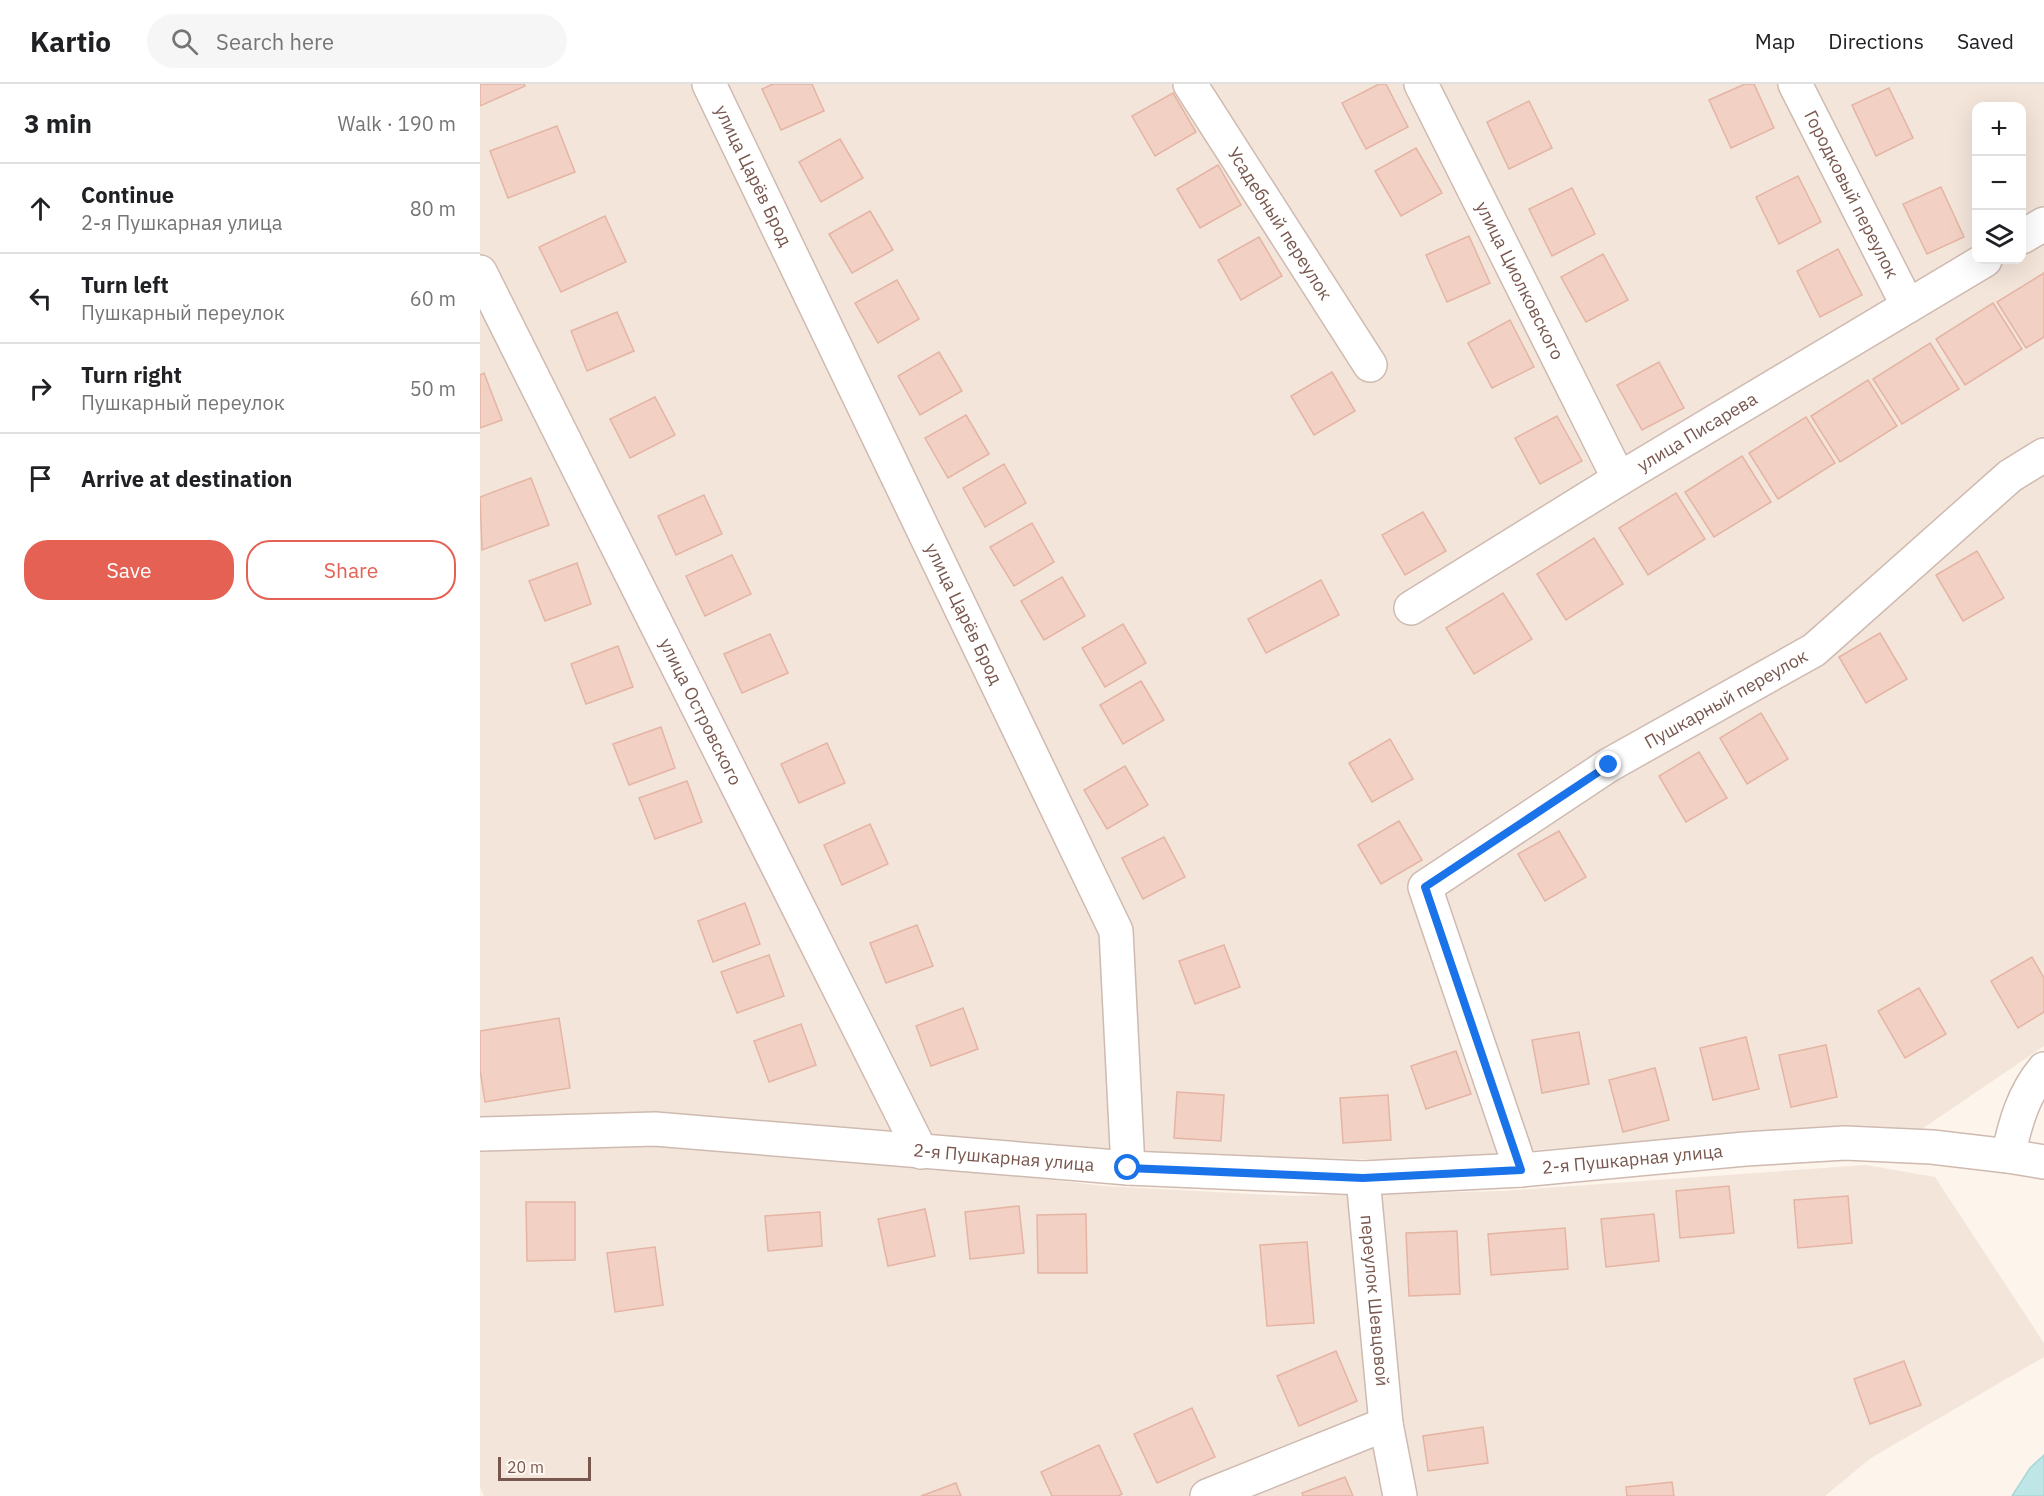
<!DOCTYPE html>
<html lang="en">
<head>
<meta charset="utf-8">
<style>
  body { margin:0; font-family:"IBM Plex Sans",sans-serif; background:#f6f6f6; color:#202124 }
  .controls { position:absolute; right:18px; top:18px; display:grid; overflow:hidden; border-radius:12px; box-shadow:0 6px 24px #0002 }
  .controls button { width:54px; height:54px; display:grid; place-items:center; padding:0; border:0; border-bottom:2px solid #e0e0e0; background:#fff; color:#202124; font:30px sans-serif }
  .scale { position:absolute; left:18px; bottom:15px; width:93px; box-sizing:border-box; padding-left:6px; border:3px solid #78574e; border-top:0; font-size:16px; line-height:21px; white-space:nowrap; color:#78574e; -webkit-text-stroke:4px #fff8f2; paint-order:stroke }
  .stop { position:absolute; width:18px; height:18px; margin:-14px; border:4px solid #1a73e8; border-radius:50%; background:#fff }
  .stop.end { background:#1a73e8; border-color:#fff; box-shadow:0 2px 6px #0008 }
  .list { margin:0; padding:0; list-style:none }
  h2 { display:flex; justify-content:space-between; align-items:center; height:78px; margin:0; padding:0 24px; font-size:26px }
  h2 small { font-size:20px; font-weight:400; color:#757577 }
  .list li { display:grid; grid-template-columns:39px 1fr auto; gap:18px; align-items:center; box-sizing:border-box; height:90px; padding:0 24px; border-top:2px solid #e0e0e0 }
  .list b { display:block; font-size:22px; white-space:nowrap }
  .list p { margin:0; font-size:20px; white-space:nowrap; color:#757577 }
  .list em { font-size:20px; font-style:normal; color:#757577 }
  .actions { display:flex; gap:12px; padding:18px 24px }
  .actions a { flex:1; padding:14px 0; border:2px solid #e46154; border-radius:24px; text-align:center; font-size:21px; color:#e46154 }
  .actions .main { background:#e46154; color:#fff }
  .icon { flex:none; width:33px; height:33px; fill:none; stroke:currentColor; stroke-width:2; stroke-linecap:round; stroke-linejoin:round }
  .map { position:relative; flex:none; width:1564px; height:1412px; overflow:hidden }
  header { display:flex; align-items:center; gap:36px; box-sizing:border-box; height:84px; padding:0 30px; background:#fff; border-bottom:2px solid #e0e0e0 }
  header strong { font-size:28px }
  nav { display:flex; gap:33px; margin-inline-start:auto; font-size:21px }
  .search { width:420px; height:54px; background:#f6f6f6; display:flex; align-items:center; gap:15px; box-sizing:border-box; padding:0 21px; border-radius:33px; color:#757577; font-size:22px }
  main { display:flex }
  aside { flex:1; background:#fff }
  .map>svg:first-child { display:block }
  .residential { fill:#f4e5da; fill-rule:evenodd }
  .water { fill:#bfe6e7; stroke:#a6d7d9; stroke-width:1.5 }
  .building { fill:#f2d0c3; stroke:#e4b4a4; stroke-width:1.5 }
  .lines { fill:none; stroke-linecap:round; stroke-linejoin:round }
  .minor-casing { stroke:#cfbab0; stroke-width:36 }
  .minor { stroke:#fff; stroke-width:33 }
  .route { stroke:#1a73e8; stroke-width:8 }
  .labels { text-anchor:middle; stroke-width:4.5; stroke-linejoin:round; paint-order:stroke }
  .street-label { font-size:18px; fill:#78574e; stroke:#fff8f2 }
</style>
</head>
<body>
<header>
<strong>Kartio</strong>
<div class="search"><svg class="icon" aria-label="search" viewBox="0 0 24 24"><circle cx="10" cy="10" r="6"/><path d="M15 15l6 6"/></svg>Search here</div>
<nav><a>Map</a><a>Directions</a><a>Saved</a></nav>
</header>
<main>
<aside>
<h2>3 min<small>Walk · 190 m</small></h2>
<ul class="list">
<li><svg class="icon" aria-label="ahead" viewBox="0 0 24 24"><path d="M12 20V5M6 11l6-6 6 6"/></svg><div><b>Continue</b><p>2-я Пушкарная улица</p></div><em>80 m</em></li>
<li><svg class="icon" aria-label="left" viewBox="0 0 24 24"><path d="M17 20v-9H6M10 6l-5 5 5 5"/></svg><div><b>Turn left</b><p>Пушкарный переулок</p></div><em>60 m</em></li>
<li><svg class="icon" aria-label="right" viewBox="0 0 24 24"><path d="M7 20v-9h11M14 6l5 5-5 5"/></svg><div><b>Turn right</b><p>Пушкарный переулок</p></div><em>50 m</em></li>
<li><svg class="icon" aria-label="arrive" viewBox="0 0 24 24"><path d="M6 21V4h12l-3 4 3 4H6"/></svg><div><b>Arrive at destination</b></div></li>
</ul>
<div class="actions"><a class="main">Save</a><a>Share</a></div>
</aside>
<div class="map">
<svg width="1564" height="1412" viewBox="0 0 1564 1412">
  <rect width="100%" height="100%" fill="#fdf4ec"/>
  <g class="residential">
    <path d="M0 0H1564V962L1439 1047 1322 1044 936 1076 666 1071 0 1041ZM1496 22H1542V176H1496Z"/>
    <path d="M176 1055 436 1080 624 1102 813 1112 1022 1107 1386 1081 1455 1093 1564 1259V1273L1391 1374 1345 1412H4L0 1403V1059Z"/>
  </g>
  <path class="water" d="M1564 1371V1412H1532L1550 1384Z"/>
  <g class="building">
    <path d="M0 0H44L45 2 0 22Z"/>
    <path d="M293 0H332L344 27 301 46 282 5Z"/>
    <path d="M899 0H906L928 43 886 65 862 19Z"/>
    <path d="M1265 0H1274L1294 44 1251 64 1229 16Z"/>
    <path d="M1409 4 1433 54 1396 72 1372 21Z"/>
    <path d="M693 9 716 48 675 72 652 32Z"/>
    <path d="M1049 17 1072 64 1029 85 1007 38Z"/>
    <path d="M77 42 95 88 28 114 10 67Z"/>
    <path d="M360 55 383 94 341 118 319 78Z"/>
    <path d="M936 64 962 109 921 132 895 87Z"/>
    <path d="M738 81 761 121 720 144 697 105Z"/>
    <path d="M1318 92 1341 138 1299 160 1276 113Z"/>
    <path d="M1461 103 1484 153 1447 170 1423 120Z"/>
    <path d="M1092 104 1115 150 1072 172 1049 125Z"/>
    <path d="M390 127 413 166 372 189 349 150Z"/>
    <path d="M125 132 146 178 81 208 59 163Z"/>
    <path d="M989 152 1010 199 967 218 946 171Z"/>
    <path d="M779 153 802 192 761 216 738 176Z"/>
    <path d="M1358 165 1382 211 1340 233 1317 187Z"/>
    <path d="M1123 170 1148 216 1106 238 1081 193Z"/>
    <path d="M1564 189V253L1546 264 1517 218Z"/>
    <path d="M417 196 439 235 398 259 375 219Z"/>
    <path d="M1513 219 1542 265 1485 301 1456 255Z"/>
    <path d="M137 228 154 267 107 287 91 247Z"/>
    <path d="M1030 236 1054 283 1012 304 988 259Z"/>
    <path d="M1450 259 1479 305 1422 340 1393 295Z"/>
    <path d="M459 268 482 307 440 331 418 292Z"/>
    <path d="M1179 278 1204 324 1162 346 1137 301Z"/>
    <path d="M852 288 875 327 834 351 811 312Z"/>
    <path d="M4 289 22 336 0 344V291Z"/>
    <path d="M1388 296 1417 342 1360 378 1331 332Z"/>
    <path d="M175 313 195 351 150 374 130 335Z"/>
    <path d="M486 331 509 370 468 394 445 354Z"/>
    <path d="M1077 332 1102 377 1060 400 1035 354Z"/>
    <path d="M1326 333 1355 379 1298 415 1269 369Z"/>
    <path d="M1262 372 1291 418 1234 453 1205 408Z"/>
    <path d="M524 380 546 419 505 443 483 404Z"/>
    <path d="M51 394 69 441 2 466 0 413Z"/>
    <path d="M1196 409 1225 455 1168 491 1139 444Z"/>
    <path d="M224 411 242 450 196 471 178 432Z"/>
    <path d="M943 428 966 467 925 491 902 451Z"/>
    <path d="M552 439 574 478 534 502 510 463Z"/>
    <path d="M1114 454 1143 500 1086 536 1057 490Z"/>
    <path d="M1497 467 1524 514 1483 537 1456 491Z"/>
    <path d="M252 471 271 510 225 532 206 492Z"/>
    <path d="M97 479 111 520 65 537 49 497Z"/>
    <path d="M582 493 605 532 564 556 541 517Z"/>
    <path d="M841 496 859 531 786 569 768 535Z"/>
    <path d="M1023 509 1052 555 994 590 966 544Z"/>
    <path d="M643 540 666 579 625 603 602 564Z"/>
    <path d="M1400 549 1427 595 1386 619 1359 573Z"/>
    <path d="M290 550 308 589 262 609 244 570Z"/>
    <path d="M138 562 153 603 106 620 91 580Z"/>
    <path d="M661 597 684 636 643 660 620 621Z"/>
    <path d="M1281 629 1308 675 1267 700 1240 654Z"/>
    <path d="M181 643 195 684 149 701 133 660Z"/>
    <path d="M910 655 933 695 892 718 869 679Z"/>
    <path d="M347 659 365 699 319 719 301 680Z"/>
    <path d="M1219 668 1247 714 1206 738 1179 692Z"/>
    <path d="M645 682 668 721 627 745 604 706Z"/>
    <path d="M207 697 222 738 175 755 159 714Z"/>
    <path d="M919 737 942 776 901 800 878 761Z"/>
    <path d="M390 740 408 780 362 801 344 761Z"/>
    <path d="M1079 747 1106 793 1065 817 1038 770Z"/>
    <path d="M684 753 705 793 663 815 642 774Z"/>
    <path d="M265 819 280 860 233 878 218 837Z"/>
    <path d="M437 841 453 882 406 899 390 859Z"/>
    <path d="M744 861 760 903 715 920 699 877Z"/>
    <path d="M289 871 304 912 257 929 241 888Z"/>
    <path d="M1552 873 1564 894V928L1538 944 1511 897Z"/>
    <path d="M1439 904 1466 950 1425 974 1398 927Z"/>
    <path d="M483 924 498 965 451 982 436 942Z"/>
    <path d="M79 934 90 1004 5 1018 0 986V947Z"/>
    <path d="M321 940 336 981 289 998 274 957Z"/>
    <path d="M1099 948 1109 1000 1062 1009 1052 956Z"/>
    <path d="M1266 953 1279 1005 1233 1016 1220 964Z"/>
    <path d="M1346 961 1357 1013 1311 1023 1299 971Z"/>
    <path d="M976 967 991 1010 946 1025 931 982Z"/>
    <path d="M1175 984 1189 1036 1143 1048 1129 996Z"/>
    <path d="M697 1008 744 1011 741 1057 694 1054Z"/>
    <path d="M908 1011 911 1056 863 1059 860 1014Z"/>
    <path d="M1249 1102 1254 1149 1200 1154 1196 1107Z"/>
    <path d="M1368 1112 1372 1159 1318 1164 1314 1116Z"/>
    <path d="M46 1118H95V1176L47 1177Z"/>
    <path d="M539 1122 544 1169 490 1175 485 1128Z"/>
    <path d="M445 1125 455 1172 408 1182 398 1135Z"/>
    <path d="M340 1128 342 1162 288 1167 285 1132Z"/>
    <path d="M606 1130 607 1189H558L557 1131Z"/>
    <path d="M1174 1130 1179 1177 1126 1183 1121 1135Z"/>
    <path d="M1085 1144 1088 1185 1011 1191 1008 1150Z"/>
    <path d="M977 1147 980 1210 929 1212 926 1149Z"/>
    <path d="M827 1158 834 1239 787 1242 780 1161Z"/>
    <path d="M175 1163 183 1221 135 1228 127 1169Z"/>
    <path d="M856 1267 877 1317 819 1342 797 1292Z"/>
    <path d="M1424 1277 1441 1321 1390 1340 1374 1295Z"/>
    <path d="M712 1324 735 1373 677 1399 654 1350Z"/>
    <path d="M1003 1343 1008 1379 948 1387 943 1352Z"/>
    <path d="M619 1361 642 1410 638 1412H572L561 1388Z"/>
    <path d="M865 1393 873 1412H823L822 1409Z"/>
    <path d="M1192 1398 1194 1412H1147L1146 1403Z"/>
    <path d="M476 1399 481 1412H441Z"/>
  </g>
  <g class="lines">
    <defs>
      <g id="minor">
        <path id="s1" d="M229 0 636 847 648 1084"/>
        <path id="s2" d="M710 0 890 281"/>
        <path id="s3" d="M941 0 1139 395"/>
        <path id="s4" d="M1315 0 1428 222"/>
        <path d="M1542 153 1564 140"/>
        <path id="s5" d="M0 188 441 1068"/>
        <path id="s6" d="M931 524 1139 395 1505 176"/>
        <path id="s7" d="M0 1050 175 1045 648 1084 883 1094 1041 1086 1265 1065 1365 1059 1452 1063 1528 1072 1564 1078"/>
        <path d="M1528 1072C1535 1040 1543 1010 1564 985"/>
        <path id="s8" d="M1041 1086 945 803 1129 681 1334 566 1530 392 1564 371"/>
        <path id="s9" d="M883 1094 906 1340 920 1412"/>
        <path d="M727 1412 906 1340"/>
      </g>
    </defs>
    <use href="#minor" class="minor-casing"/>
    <use href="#minor" class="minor"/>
  </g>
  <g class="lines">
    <path class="route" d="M648 1084 883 1094 1041 1086 945 803 1129 681"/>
  </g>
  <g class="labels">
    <g class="street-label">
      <text dy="6" stroke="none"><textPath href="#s1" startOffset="102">улица Царёв Брод</textPath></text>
      <text dy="6" stroke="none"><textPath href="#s4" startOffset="124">Городковый переулок</textPath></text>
      <text dy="6" stroke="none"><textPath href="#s2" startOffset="166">Усадебный переулок</textPath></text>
      <text dy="6" stroke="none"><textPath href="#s3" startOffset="220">улица Циолковского</textPath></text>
      <text dy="6" stroke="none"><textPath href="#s6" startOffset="336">улица Писарева</textPath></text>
      <text dy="6" stroke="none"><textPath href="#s1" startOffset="588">улица Царёв Брод</textPath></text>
      <text dy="6" stroke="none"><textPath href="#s8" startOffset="654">Пушкарный переулок</textPath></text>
      <text dy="6" stroke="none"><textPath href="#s5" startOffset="492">улица Островского</textPath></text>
      <text dy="6" stroke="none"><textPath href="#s7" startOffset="525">2-я Пушкарная улица</textPath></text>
      <text dy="6" stroke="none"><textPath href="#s7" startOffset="1155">2-я Пушкарная улица</textPath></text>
      <text dy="6" stroke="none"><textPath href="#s9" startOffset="123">переулок Шевцовой</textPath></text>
    </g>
  </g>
</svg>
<div class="controls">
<button>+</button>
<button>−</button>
<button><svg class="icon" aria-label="layers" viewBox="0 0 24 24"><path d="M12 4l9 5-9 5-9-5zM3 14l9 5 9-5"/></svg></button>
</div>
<div class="scale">20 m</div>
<div class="stop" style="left:648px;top:1084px"></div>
<div class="stop end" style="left:1129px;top:681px"></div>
</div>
</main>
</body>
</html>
